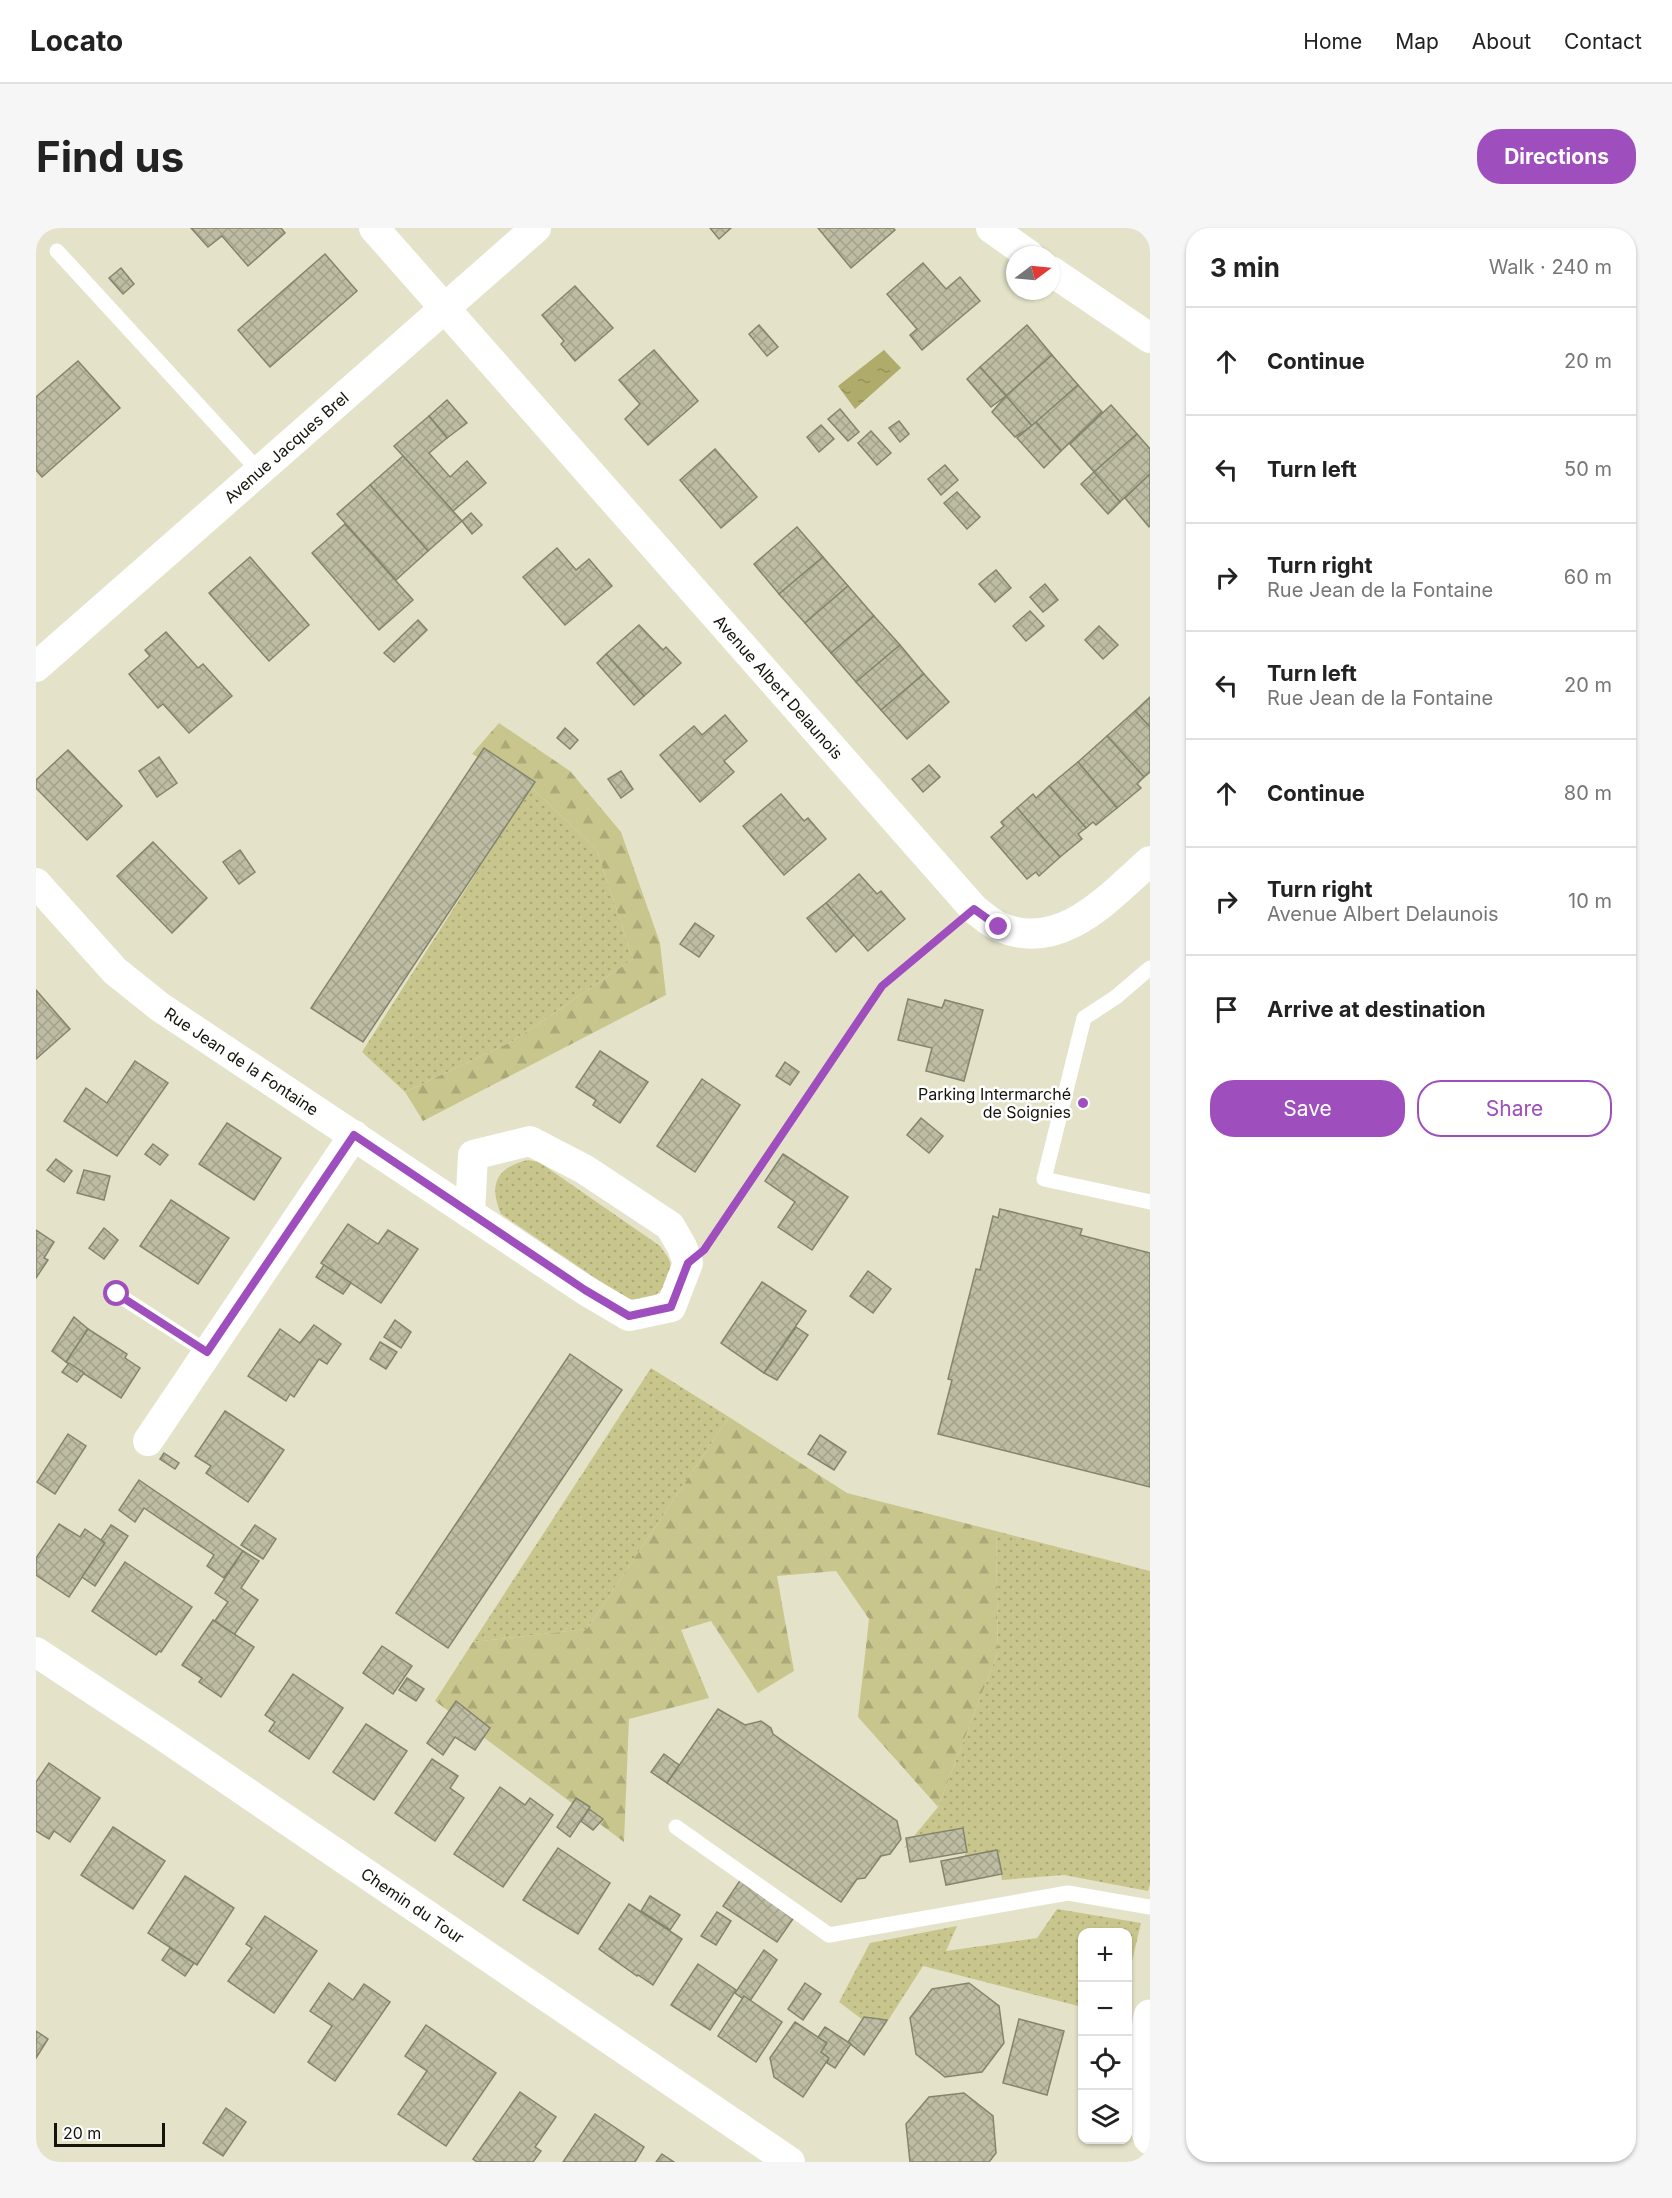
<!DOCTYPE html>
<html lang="en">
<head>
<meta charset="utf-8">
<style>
  body { margin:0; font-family:Inter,sans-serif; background:#f6f6f6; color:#222 }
  .controls { position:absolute; right:18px; bottom:18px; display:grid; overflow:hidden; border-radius:12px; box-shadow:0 2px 4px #0004 }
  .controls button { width:54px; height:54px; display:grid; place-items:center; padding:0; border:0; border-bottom:2px solid #e0e0e0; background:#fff; color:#222; font:30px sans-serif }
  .compass { position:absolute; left:970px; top:18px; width:54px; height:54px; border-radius:50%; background:#fff; box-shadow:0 2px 4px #0004; rotate:74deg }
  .scale { position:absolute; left:18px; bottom:15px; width:111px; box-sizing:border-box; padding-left:6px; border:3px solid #14140b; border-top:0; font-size:16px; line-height:21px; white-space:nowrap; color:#14140b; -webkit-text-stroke:4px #fff; paint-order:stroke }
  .stop { position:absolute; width:18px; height:18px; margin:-14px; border:4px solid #9f4ebe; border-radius:50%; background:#fff }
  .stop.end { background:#9f4ebe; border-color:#fff; box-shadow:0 2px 6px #0008 }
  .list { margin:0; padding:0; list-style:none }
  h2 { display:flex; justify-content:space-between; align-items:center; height:78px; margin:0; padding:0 24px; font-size:26px }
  h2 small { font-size:20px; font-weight:400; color:#767676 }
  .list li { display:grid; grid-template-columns:39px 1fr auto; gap:18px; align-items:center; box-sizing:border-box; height:108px; padding:0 24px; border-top:2px solid #e0e0e0 }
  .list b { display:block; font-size:22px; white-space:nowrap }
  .list p { margin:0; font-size:20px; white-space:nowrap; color:#767676 }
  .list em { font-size:20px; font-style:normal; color:#767676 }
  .actions { display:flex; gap:12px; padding:18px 24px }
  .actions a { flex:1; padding:14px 0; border:2px solid #9f4ebe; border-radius:24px; text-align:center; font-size:21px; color:#9f4ebe }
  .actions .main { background:#9f4ebe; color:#fff }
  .icon { flex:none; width:33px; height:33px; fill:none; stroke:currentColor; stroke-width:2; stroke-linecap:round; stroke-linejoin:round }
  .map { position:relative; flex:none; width:1114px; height:1934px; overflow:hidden; border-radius:24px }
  header { display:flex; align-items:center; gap:36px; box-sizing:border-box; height:84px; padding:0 30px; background:#fff; border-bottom:2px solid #e0e0e0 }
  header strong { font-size:28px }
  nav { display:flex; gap:33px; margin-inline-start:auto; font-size:21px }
  .intro { display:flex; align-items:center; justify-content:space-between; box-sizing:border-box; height:144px; padding:0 36px }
  h1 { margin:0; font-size:42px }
  .button { padding:15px 27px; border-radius:24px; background:#9f4ebe; color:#fff; font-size:21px; font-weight:700 }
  main { display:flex; gap:36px; padding:0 36px }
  aside { flex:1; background:#fff; border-radius:24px; box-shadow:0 2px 4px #0004 }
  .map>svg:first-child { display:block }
  .grass { fill:url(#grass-dots) }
  .forest { fill:url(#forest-firs) }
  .water { fill:url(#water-ripples) }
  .building { fill:url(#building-cross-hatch); stroke:#85846c; stroke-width:1.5 }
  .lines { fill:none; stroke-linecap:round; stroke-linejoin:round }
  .path { stroke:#7f7e6d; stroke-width:4; stroke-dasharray:3 4.5; stroke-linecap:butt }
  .service { stroke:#fff; stroke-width:15 }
  .minor { stroke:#fff; stroke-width:30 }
  .secondary { stroke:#fff; stroke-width:33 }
  .route { stroke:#9f4ebe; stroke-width:8 }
  .poi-dot { fill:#9f4ebe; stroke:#fff; stroke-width:2 }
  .labels { text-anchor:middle; stroke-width:5; stroke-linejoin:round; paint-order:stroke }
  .street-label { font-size:16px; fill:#14140b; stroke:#fff }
  .poi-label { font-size:16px; fill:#14140b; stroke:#fff; text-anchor:end }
</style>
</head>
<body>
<header>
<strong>Locato</strong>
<nav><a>Home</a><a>Map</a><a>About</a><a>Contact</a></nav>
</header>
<div class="intro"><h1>Find us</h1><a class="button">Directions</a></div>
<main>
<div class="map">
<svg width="1114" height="1934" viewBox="0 0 1114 1934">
  <defs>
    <pattern id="grass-dots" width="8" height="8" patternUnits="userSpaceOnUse" patternTransform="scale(1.5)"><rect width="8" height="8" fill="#c9c68d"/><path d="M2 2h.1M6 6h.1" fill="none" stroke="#aca978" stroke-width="1.8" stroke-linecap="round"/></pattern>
    <pattern id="forest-firs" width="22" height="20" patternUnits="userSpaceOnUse" patternTransform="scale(1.5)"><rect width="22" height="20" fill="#c9c68d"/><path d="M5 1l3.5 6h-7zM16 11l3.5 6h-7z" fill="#aca978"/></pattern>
    <pattern id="water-ripples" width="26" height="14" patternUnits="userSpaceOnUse" patternTransform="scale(1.5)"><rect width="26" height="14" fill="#afab6a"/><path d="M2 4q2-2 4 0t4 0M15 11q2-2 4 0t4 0" fill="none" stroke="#96925b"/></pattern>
    <pattern id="building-cross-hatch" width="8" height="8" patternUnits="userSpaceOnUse" patternTransform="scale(1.5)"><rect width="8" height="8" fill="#bebda4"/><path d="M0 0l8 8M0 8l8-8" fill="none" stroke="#a2a28c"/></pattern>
  </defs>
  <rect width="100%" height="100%" fill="#e4e3c9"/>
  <g class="grass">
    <path d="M495 559 561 622 597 731 477 813 369 864 326 824Z"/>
    <path d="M492 932 503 934 624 1018C627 1023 632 1028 634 1034 639 1053 620 1073 601 1072 596 1072 591 1070 587 1069L465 986C452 956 461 939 492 932Z"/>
    <path d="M615 1140 693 1189 551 1401 437 1414Z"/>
    <path d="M960 1303 1114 1343V1656L1112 1663 1028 1647 966 1652 960 1627 930 1631 925 1609 868 1620 902 1579 962 1424Z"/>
    <path d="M1021 1681 1105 1695 1092 1750V1704H1046V1779L887 1738 844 1805 803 1774 834 1715 921 1698 910 1723 1001 1710Z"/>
  </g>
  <g class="forest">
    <path d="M463 495 534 543 585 604 624 715 630 767 387 893 369 864 477 813 597 731 561 622 495 559 436 526Z"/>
    <path d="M693 1189 811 1265 960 1303 962 1424 902 1579 822 1489 833 1391 800 1343 741 1348 758 1443 722 1465 675 1393 645 1402 673 1470 593 1491 588 1614 399 1473 437 1414 551 1401Z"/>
  </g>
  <path class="water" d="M848 122 865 140 819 181 802 158Z"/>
  <g class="building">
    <path d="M155 0H245L249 5 212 38 186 8 172 19Z"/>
    <path d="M674 0H695L683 11Z"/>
    <path d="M782 0H857L859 2 815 40Z"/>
    <path d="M289 26 321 63 234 139 202 102Z"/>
    <path d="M887 35 910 61 924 49 944 73 886 122 874 107 881 101 851 66Z"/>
    <path d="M85 40 98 56 87 66 73 50Z"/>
    <path d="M539 58 577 100 539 133 525 116 528 113 506 87Z"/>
    <path d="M723 97 742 119 731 128 713 106Z"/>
    <path d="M991 97 1016 127 970 168 944 139Z"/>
    <path d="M618 122 662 173 612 217 589 191 604 176 583 152Z"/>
    <path d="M1016 127 1042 157 996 198 970 168Z"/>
    <path d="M42 133 84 180 6 249 0 242V169Z"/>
    <path d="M944 139 970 168 955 179 931 151Z"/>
    <path d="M1042 157 1066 184 1025 223 1000 194Z"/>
    <path d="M970 168 996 198 979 209 956 184Z"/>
    <path d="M411 172 431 195 411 210 393 188Z"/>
    <path d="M1075 177 1101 206 1058 244 1034 216Z"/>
    <path d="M804 181 823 204 812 213 792 191Z"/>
    <path d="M393 188 411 210 393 225 414 249 431 233 450 255 417 283 358 218Z"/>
    <path d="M863 193 873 206 864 214 853 200Z"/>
    <path d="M1000 194 1025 223 1008 240 981 210Z"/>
    <path d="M785 197 798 211 783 224 771 209Z"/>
    <path d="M835 203 855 225 841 237 822 215Z"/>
    <path d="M1101 206 1114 221V246L1084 274 1058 244Z"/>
    <path d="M679 221 721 269 685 300 644 252Z"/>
    <path d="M367 228 426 293 392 323 334 257Z"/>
    <path d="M909 237 922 252 905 267 892 251Z"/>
    <path d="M1058 244 1084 274 1072 286 1045 256Z"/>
    <path d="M1114 246V298L1113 299 1089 270Z"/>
    <path d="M334 257 392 323 360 352 301 286Z"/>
    <path d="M921 264 944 289 931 301 908 275Z"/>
    <path d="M435 285 446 297 436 306 426 293Z"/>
    <path d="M309 296 377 372 343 402 276 325Z"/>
    <path d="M761 299 787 329 743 366 718 336Z"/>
    <path d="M521 320 540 342 553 331 576 358 529 397 487 349Z"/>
    <path d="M214 329 273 397 233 433 173 365Z"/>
    <path d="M787 329 812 358 769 395 743 366Z"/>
    <path d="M960 342 975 360 959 374 943 356Z"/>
    <path d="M1009 356 1022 372 1007 384 994 369Z"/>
    <path d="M812 358 838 388 795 425 769 395Z"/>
    <path d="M994 383 1008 398 990 413 977 398Z"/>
    <path d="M838 388 864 417 820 454 795 425Z"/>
    <path d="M382 392 391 402 358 434 348 425Z"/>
    <path d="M603 397 627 422 630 419 645 435 608 468 570 426Z"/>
    <path d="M1063 398 1082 417 1067 431 1049 412Z"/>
    <path d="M130 404 162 440 167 436 196 468 153 505 127 476 122 480 93 446 114 428 109 422Z"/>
    <path d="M864 417 888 446 845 482 820 454Z"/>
    <path d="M570 426 608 468 598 477 561 435Z"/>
    <path d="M888 446 913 474 871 511 845 482Z"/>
    <path d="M1114 469V499L1099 483Z"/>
    <path d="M1099 483 1114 499V544L1108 549 1071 508Z"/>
    <path d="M689 487 711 513 688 533 698 544 664 574 624 527 658 498 666 507Z"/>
    <path d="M529 500 542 512 534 521 521 510Z"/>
    <path d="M1071 508 1108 549 1101 556 1105 560 1081 580 1042 534Z"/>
    <path d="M448 520 499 554 327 814 275 780Z"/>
    <path d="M32 522 86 578 51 612 0 560V552Z"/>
    <path d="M123 529 141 555 121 569 103 543Z"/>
    <path d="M1042 534 1081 580 1060 597 1057 594 1050 600 1013 558Z"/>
    <path d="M893 537 904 549 887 564 876 551Z"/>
    <path d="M585 543 597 561 585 570 572 551Z"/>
    <path d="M1013 558 1050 600 1042 606 1046 611 1024 629 981 580 997 566 1000 570Z"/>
    <path d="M745 566 768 593 772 590 790 611 748 647 707 598Z"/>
    <path d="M981 580 1024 629 1003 648 1000 644 991 651 955 609 968 598 965 594Z"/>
    <path d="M117 614 171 670 136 705 81 648Z"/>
    <path d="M204 622 219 644 203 656 187 634Z"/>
    <path d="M823 646 841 666 845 663 869 691 832 723 790 675Z"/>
    <path d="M790 675 818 707 800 724 771 690Z"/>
    <path d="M659 695 678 708 663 729 644 716Z"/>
    <path d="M0 762 34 801 0 831Z"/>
    <path d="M872 771 906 780 909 772 947 782 928 853 890 843 896 820 862 812Z"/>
    <path d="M564 823 612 854 584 895 557 877 560 872 540 859Z"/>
    <path d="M99 833 132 855 81 928 28 893 50 860 71 875Z"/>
    <path d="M749 834 763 844 754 857 740 848Z"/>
    <path d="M666 851 704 877 659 944 621 918Z"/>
    <path d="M885 890 907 908 893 925 871 907Z"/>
    <path d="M191 895 245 930 218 972 163 936Z"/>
    <path d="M117 916 132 927 124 937 109 926Z"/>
    <path d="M747 926 812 969 776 1022 742 999 759 974 729 953Z"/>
    <path d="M20 931 36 943 28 954 11 942Z"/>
    <path d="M48 942 74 948 68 972 41 965Z"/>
    <path d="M135 972 193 1010 162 1056 104 1018Z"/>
    <path d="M964 981 1046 1001 1044 1007 1114 1025V1259L902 1206 916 1152 912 1151 940 1041 944 1042 957 988 962 990Z"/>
    <path d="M312 996 342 1016 352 1002 382 1021 345 1075 285 1035Z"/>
    <path d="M68 1000 82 1012 68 1031 53 1020Z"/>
    <path d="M0 1002 18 1014 8 1030 12 1032 0 1050Z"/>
    <path d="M288 1037 315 1055 307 1066 280 1049Z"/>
    <path d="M832 1043 855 1061 837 1085 814 1068Z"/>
    <path d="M726 1054 770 1083 728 1145 685 1115Z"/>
    <path d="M38 1089 52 1101 30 1134 16 1123Z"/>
    <path d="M359 1092 375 1104 365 1120 348 1109Z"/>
    <path d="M278 1097 305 1116 291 1136 283 1131 258 1169 254 1166 250 1173 212 1148 244 1101 264 1115Z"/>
    <path d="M760 1099 772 1107 741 1152 728 1145Z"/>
    <path d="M52 1101 91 1126 89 1130 104 1140 85 1170 30 1134Z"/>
    <path d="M344 1114 361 1124 350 1141 334 1131Z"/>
    <path d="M534 1126 586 1162 412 1420 360 1385Z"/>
    <path d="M33 1135 48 1145 41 1154 26 1144Z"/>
    <path d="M189 1183 248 1222 212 1274 170 1245 175 1238 159 1228Z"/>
    <path d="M32 1206 50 1218 19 1266 1 1254Z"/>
    <path d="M784 1207 810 1224 798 1242 772 1226Z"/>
    <path d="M128 1225 143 1235 139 1241 124 1231Z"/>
    <path d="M103 1252 207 1323 188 1350 171 1338 178 1327 108 1280 99 1294 83 1282Z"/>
    <path d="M23 1296 44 1309 49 1301 69 1315 33 1369 0 1347V1330Z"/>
    <path d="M75 1297 92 1308 59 1358 46 1349 69 1315 65 1312Z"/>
    <path d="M219 1297 240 1311 227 1331 205 1317Z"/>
    <path d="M207 1323 223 1333 205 1360 222 1372 198 1407 178 1394 192 1374 179 1365Z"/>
    <path d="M89 1334 156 1379 125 1424 123 1423 120 1427 56 1383Z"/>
    <path d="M177 1392 218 1419 185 1469 163 1454 166 1450 146 1437Z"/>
    <path d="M346 1418 376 1438 357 1466 327 1445Z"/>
    <path d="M257 1446 307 1480 273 1531 233 1503 239 1494 229 1487Z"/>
    <path d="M371 1450 388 1461 380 1473 363 1462Z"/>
    <path d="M420 1473 454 1500 439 1522 419 1509 407 1527 391 1515Z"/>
    <path d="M682 1481 709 1497 725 1493 735 1500 737 1506 861 1593 865 1611 854 1626 845 1628 829 1650 821 1651 805 1674 631 1555Z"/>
    <path d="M330 1496 371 1523 338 1572 297 1544Z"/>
    <path d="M628 1526 643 1537 631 1555 615 1544Z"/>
    <path d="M396 1531 422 1548 414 1560 428 1570 399 1613 359 1585Z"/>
    <path d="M13 1535 64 1570 34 1614 18 1603 13 1611 0 1603V1554Z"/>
    <path d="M464 1559 489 1577 494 1570 517 1587 467 1659 418 1626Z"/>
    <path d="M540 1570 554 1579 534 1609 521 1599Z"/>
    <path d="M553 1581 567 1591 557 1602 545 1593Z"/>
    <path d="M77 1599 129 1633 97 1681 45 1647Z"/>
    <path d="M927 1600 931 1624 874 1634 870 1610Z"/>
    <path d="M522 1620 574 1655 542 1706 487 1672Z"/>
    <path d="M961 1622 966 1646 910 1657 905 1633Z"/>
    <path d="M149 1648 198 1680 161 1737 112 1705Z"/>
    <path d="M705 1651 759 1688 741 1714 687 1678Z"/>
    <path d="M614 1668 644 1687 634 1702 605 1683Z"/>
    <path d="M593 1676 646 1711 617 1757 602 1747 601 1748 563 1721Z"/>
    <path d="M681 1684 695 1693 680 1717 665 1708Z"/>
    <path d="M229 1688 281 1723 238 1785 192 1753 216 1720 210 1716Z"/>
    <path d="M134 1720 158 1735 149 1748 126 1732Z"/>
    <path d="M728 1722 741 1732 714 1773 708 1768 706 1770 699 1765Z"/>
    <path d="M662 1736 700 1762 674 1802 635 1777Z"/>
    <path d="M293 1755 317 1772 328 1756 354 1774 299 1853 272 1834 296 1798 274 1783Z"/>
    <path d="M769 1755 785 1766 767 1792 752 1781Z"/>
    <path d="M933 1755 963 1778 968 1815 946 1844 909 1849 880 1826 874 1790 896 1761Z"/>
    <path d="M708 1768 746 1794 720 1834 682 1808Z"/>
    <path d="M828 1789 851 1792 828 1827 812 1814Z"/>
    <path d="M983 1791 1028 1803 1011 1867 967 1855Z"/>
    <path d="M759 1794 791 1815 785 1824 793 1830 767 1869 738 1849 734 1830Z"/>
    <path d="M390 1797 460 1845 410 1918 362 1886 391 1843 369 1828Z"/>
    <path d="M789 1799 815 1816 799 1840 791 1835 793 1830 785 1824 791 1815 782 1809Z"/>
    <path d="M0 1803 12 1811 0 1830Z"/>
    <path d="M484 1864 520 1889 499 1919 505 1923 497 1934H441L437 1931Z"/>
    <path d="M928 1865 957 1888 960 1925 953 1934H874L870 1896 893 1869Z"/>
    <path d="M190 1880 210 1894 187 1928 167 1915Z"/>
    <path d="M559 1886 608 1919 599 1934H527Z"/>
    <path d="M626 1926 638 1934H620Z"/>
  </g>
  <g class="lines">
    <path class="path" d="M678 1009 846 758 912 703"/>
    <g class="service">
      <path d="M21 23 223 243"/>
      <path d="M1114 740 1080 769 1048 790 1008 951 1114 974"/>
      <path d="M81 1066 171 1124"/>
      <path d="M640 1599 793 1707 1032 1665 1114 1679"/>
    </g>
    <g class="minor">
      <path id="s1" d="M338 0 938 681C946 687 955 695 964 699 1025 725 1072 670 1114 633"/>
      <path d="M955 0 993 27"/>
      <path d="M1015 43 1114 110"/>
      <path id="s2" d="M0 439 500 0"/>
      <path id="s3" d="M0 655 79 743 124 779 549 1062 593 1088 635 1079 652 1035 646 1019 634 998 548 941 494 913 437 927 434 985"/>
      <path d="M112 1213 318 907"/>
      <path id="s4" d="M0 1424 129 1509 754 1934"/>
    </g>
    <path class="secondary" d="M1114 1788 1102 1869 1114 1910"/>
  </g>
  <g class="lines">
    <path class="route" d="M81 1066 171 1124 318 907 549 1062 593 1088 635 1079 652 1035 668 1022 846 758 938 681 963 699"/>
  </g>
  <circle class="poi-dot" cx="1047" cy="875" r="6"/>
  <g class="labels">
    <g class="street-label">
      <text dy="6" stroke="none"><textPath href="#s2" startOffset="333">Avenue Jacques Brel</textPath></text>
      <text dy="6" stroke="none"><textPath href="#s1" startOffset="612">Avenue Albert Delaunois</textPath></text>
      <text dy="6" stroke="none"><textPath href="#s3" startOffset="274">Rue Jean de la Fontaine</textPath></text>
      <text dy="6" stroke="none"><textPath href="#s4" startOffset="454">Chemin du Tour</textPath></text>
    </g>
    <g class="poi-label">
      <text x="1035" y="872">Parking Intermarché<tspan x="1035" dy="18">de Soignies</tspan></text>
    </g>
  </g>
</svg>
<div class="controls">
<button>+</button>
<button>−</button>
<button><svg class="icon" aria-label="locate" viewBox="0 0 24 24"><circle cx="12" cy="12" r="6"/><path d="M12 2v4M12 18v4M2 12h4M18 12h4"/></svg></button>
<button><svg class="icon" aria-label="layers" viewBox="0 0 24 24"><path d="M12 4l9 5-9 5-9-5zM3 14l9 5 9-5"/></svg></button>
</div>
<svg class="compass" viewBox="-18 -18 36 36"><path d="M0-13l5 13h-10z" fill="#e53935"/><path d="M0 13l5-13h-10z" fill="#767676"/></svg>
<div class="scale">20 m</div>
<div class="stop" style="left:81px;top:1066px"></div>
<div class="stop end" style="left:963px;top:699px"></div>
</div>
<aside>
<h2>3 min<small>Walk · 240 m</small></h2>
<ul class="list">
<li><svg class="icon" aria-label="ahead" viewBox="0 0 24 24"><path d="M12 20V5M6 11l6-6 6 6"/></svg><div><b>Continue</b></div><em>20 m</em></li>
<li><svg class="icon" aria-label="left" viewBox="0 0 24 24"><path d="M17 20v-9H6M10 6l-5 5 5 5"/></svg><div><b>Turn left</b></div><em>50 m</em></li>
<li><svg class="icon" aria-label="right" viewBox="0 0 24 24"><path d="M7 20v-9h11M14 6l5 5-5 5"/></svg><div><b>Turn right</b><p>Rue Jean de la Fontaine</p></div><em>60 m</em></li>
<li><svg class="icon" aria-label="left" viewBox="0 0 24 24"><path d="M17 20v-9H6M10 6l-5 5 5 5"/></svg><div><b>Turn left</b><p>Rue Jean de la Fontaine</p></div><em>20 m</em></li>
<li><svg class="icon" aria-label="ahead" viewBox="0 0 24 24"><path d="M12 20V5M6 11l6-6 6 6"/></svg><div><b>Continue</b></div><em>80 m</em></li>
<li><svg class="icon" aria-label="right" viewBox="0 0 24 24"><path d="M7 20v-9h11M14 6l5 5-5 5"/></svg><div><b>Turn right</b><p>Avenue Albert Delaunois</p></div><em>10 m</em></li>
<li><svg class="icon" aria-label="arrive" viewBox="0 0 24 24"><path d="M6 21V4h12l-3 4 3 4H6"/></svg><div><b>Arrive at destination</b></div></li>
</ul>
<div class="actions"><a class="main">Save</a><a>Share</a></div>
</aside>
</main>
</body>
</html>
